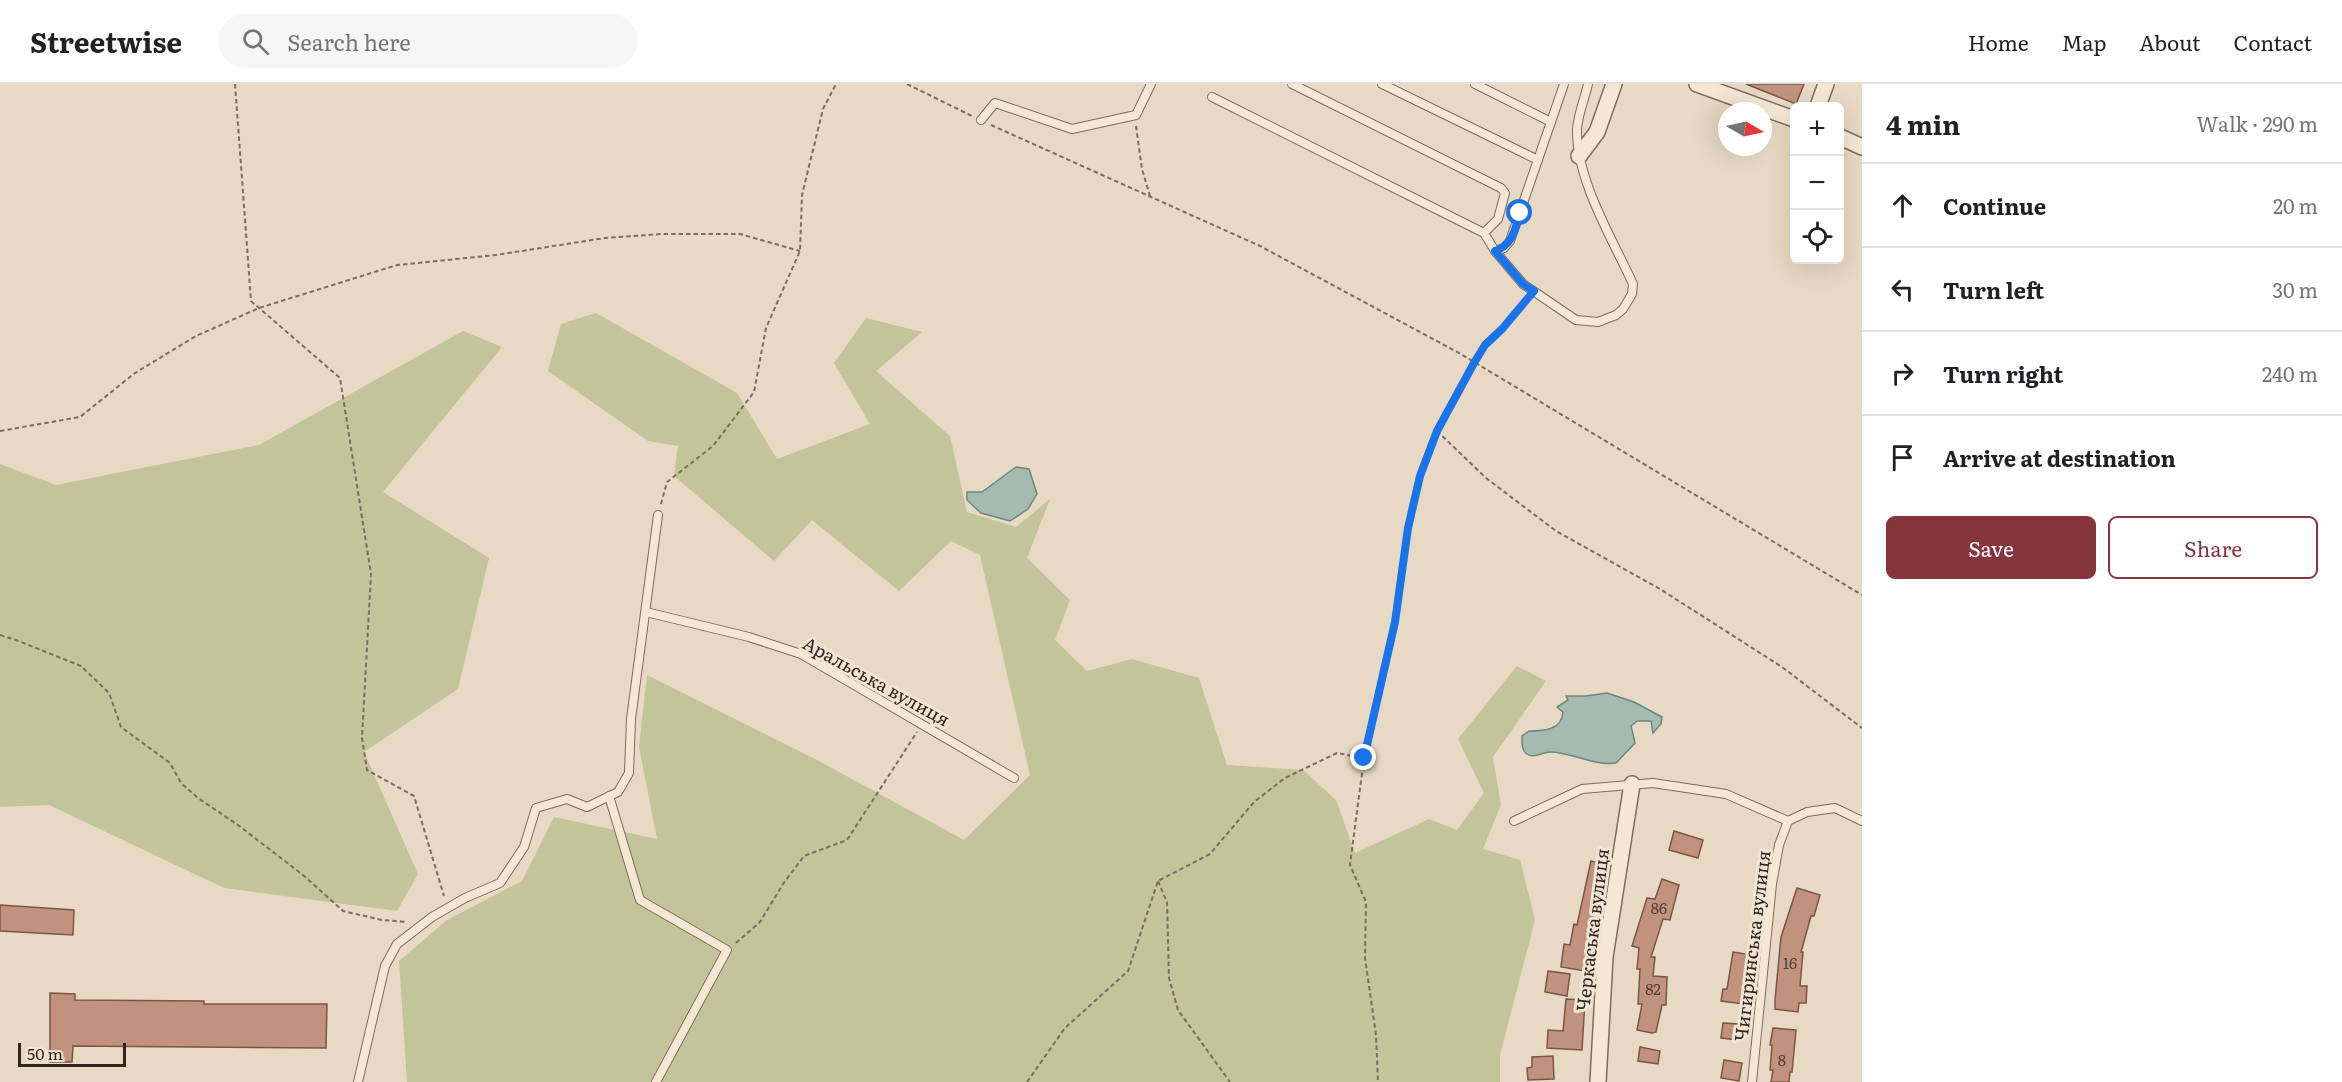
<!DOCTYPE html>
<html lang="en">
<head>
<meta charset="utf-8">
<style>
  body { margin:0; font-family:Literata,serif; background:#f6f6f6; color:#202124 }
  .controls { position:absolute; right:18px; top:18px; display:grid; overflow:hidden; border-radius:9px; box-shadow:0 6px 24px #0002 }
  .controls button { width:54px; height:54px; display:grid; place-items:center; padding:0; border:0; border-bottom:2px solid #e0e0e0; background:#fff; color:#202124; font:30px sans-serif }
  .compass { position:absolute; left:1718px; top:18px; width:54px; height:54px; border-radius:50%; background:#fff; box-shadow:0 6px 24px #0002; rotate:99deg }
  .scale { position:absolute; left:18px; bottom:15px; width:108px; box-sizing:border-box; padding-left:6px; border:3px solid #31261e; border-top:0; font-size:16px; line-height:21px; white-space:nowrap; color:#31261e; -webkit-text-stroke:4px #f0e4d2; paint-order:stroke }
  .stop { position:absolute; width:18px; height:18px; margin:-14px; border:4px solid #1a73e8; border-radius:50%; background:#fff }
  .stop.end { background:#1a73e8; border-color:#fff; box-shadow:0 2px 6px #0008 }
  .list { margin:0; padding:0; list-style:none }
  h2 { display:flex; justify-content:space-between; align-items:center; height:78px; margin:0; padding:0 24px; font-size:26px }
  h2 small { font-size:20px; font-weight:400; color:#757577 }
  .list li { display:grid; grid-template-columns:39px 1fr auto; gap:18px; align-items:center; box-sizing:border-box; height:84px; padding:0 24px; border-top:2px solid #e0e0e0 }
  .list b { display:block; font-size:22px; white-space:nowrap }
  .list em { font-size:20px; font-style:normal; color:#757577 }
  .actions { display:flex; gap:12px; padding:18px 24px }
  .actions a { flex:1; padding:14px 0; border:2px solid #86343d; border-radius:9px; text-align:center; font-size:21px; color:#86343d }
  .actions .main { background:#86343d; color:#fff }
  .icon { flex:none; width:33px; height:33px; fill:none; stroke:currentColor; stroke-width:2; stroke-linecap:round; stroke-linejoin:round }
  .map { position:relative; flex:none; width:1862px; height:998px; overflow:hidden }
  header { display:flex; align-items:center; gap:36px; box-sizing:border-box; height:84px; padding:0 30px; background:#fff; border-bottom:2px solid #e0e0e0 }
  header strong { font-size:28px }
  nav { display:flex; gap:33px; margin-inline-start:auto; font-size:21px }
  .search { width:420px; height:54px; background:#f6f6f6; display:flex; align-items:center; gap:15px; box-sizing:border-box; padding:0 21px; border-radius:33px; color:#757577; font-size:22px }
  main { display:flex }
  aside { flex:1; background:#fff }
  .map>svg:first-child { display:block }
  .green { fill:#c3c499 }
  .water { fill:#a5bbb2; stroke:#6d887f; stroke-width:1.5 }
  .building { fill:#c1937e; stroke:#7b5645; stroke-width:1.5 }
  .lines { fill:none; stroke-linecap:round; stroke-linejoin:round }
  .lane-casing { stroke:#7f6c5c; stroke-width:10 }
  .street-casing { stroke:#7f6c5c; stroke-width:18 }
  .path { stroke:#7f6c5c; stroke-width:2; stroke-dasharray:4.5 3; stroke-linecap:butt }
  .lane { stroke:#f4e8d5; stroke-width:8 }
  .street { stroke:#f4e8d5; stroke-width:15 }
  .route { stroke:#1a73e8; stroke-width:8 }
  .labels { text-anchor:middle; stroke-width:6; stroke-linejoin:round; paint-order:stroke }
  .number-label { font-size:15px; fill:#554136 }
  .street-label { font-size:18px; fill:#31261e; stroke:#f0e4d2 }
</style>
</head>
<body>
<header>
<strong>Streetwise</strong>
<div class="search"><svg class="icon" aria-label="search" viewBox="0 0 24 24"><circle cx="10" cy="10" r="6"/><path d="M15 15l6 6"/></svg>Search here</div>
<nav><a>Home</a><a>Map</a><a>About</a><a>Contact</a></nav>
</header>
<main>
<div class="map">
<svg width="1862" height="998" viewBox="0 0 1862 998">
  <rect width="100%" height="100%" fill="#e7d9c3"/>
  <g class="green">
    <path d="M596 229 737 309 777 375 870 340 834 279 866 234 922 248 876 287 950 352 967 428 1016 443 1050 415 1027 474 1070 516 1055 556 1087 587 1132 575 1199 594 1227 681 1303 686 1336 716 1355 769 1429 735 1457 746 1484 709 1458 655 1517 582 1546 597 1493 673 1501 721 1483 765 1520 776 1535 836 1500 971V998H407L399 877 447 836 522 797 554 733 657 755 639 663 647 591 817 676 964 756 1030 691 980 471 951 457 899 507 812 436 774 477 674 392 678 362 648 357 548 287 561 240Z"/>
    <path d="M463 247 502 263 383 408 489 474 458 605 364 668 418 790 397 827 224 804 49 721 0 723V380L56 401 259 361Z"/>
  </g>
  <g class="water">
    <path d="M1016 383 1029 385 1037 410 1028 425 1010 437 981 429 967 416V408H982Z"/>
    <path d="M1607 609 1634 618 1662 633 1661 640 1653 649 1651 637H1637L1631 642 1635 659 1616 679C1592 682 1572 668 1550 668 1542 668 1534 675 1527 670 1521 666 1522 658 1522 652L1529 647C1544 647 1562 646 1563 628L1557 623 1568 616 1566 612H1586Z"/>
  </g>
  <g class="building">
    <path d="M1746 0H1804L1796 20Z"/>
    <path d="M1674 747 1703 756 1698 774 1669 766Z"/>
    <path d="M1591 777 1604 780 1594 824 1585 887 1561 883 1564 860 1570 861 1574 840 1577 841Z"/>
    <path d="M1662 795 1679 801 1670 836 1663 835 1651 873H1655L1653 892 1667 893 1666 921H1662L1656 948 1652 949 1637 946 1642 920H1638L1640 885H1637L1639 864 1632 862 1647 814 1655 815Z"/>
    <path d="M1797 804 1820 811 1814 832H1811L1801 868H1803L1800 902H1807L1806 919H1799L1798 928 1775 925V916L1781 853Z"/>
    <path d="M0 821 74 826 73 851 0 847Z"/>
    <path d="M1733 868 1752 871 1744 920 1721 917 1723 905H1727Z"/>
    <path d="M1548 887 1570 890 1567 912 1545 908Z"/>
    <path d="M50 909 75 910V916L204 917V920H327L326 964 73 962 72 978H50Z"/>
    <path d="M1566 915 1585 916 1582 966 1547 964 1548 946 1563 947Z"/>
    <path d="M1723 939 1739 940 1738 956 1721 954Z"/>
    <path d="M1773 944 1796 946 1792 988H1790L1789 998H1771L1773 986H1770L1772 961H1770Z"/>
    <path d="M1640 963 1660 967 1658 980 1638 977Z"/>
    <path d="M1553 972 1554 995 1528 996 1527 984 1532 983V973Z"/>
    <path d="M1724 976 1742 979 1739 997 1721 994Z"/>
  </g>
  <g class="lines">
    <defs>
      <g id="lane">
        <path d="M1292 0 1501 104 1505 109 1498 135 1484 149"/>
        <path d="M1382 0 1538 76"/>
        <path d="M1475 0 1551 38"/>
        <path d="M1212 13 1484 149 1495 167 1504 164 1510 157 1564 0"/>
        <path d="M981 36 995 19 1072 45 1136 31 1151 0"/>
        <path d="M1495 167 1523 200 1576 236 1598 238 1616 231 1623 225 1632 210 1633 200C1612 154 1576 96 1577 45 1578 30 1585 14 1588 0"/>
        <path d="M646 528 749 553 801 570 1014 694"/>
        <path d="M609 712 640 816 727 866 656 998"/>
        <path d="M1514 737 1582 705 1653 699 1726 710 1788 737"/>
        <path d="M358 998 385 882 397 860 432 833 465 814 500 799 524 763 536 724 567 715 587 723 618 708 629 689 631 635 658 431"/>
        <path d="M1752 998 1772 800 1779 761 1788 737 1807 728 1835 724 1862 737"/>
      </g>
      <g id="street">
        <path d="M1697 0 1794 35"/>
        <path d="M1818 22 1826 0"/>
        <path d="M1840 53 1862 63"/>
        <path d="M1579 72 1597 48 1614 0"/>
        <path d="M1598 998 1605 873 1632 700"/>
      </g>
    </defs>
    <use href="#lane" class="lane-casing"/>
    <use href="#street" class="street-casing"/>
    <g class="path">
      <path d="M235 0 251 217 340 294 371 490 362 654 367 686 414 712 444 812"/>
      <path d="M907 0 972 32"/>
      <path d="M991 41 1260 162 1459 269 1862 511"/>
      <path d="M1136 42 1142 85 1150 112"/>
      <path d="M0 347 80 333 135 289 196 252 259 224 397 181 496 171 605 154 662 150H740L800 167"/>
      <path d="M1437 347 1486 394 1556 447 1660 505 1782 583 1862 644"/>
      <path d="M661 420 667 398 713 362 754 308 766 244 800 167 802 111 823 25 836 0"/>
      <path d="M0 551 16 556 81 582 109 609 121 643 170 679 181 699 198 714 238 741 303 791 343 827 382 836 406 838"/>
      <path d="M1364 674 1350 781 1366 818 1365 874 1376 951 1378 998"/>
      <path d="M1158 797 1167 818 1169 894 1178 926 1230 998"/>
      <path d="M736 859 760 838 783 800 804 772 847 756 917 648"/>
      <path d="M1027 998 1065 944 1128 887 1158 797 1210 770 1254 718 1285 694 1337 669 1364 674 1395 538 1408 444 1420 392 1437 347 1474 279 1485 261 1527 217"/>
    </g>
    <use href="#lane" class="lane"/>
    <use href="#street" class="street"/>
  </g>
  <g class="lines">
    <path class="route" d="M1364 674 1395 538 1408 444 1420 392 1437 347 1474 279 1485 261 1502 245 1534 207 1523 200 1495 167C1513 161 1515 145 1520 129"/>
  </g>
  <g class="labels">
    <g class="number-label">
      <text x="1659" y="830">86</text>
      <text x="1790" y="885">16</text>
      <text x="1653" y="911">82</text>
      <text x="1782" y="982">8</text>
    </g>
    <g class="street-label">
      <text transform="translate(876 598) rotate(29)" y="6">Аральська вулиця</text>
      <text transform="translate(1593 846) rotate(-83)" y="6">Черкаська вулиця</text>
      <text transform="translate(1753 862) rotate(-83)" y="6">Чигиринська вулиця</text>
    </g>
  </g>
</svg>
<div class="controls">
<button>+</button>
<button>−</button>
<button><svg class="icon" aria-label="locate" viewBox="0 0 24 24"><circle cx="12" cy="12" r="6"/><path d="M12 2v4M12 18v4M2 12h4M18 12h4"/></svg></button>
</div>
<svg class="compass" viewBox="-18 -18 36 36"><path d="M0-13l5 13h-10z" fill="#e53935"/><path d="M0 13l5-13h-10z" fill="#757577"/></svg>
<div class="scale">50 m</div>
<div class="stop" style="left:1520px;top:129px"></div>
<div class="stop end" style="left:1364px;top:674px"></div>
</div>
<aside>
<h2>4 min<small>Walk · 290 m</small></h2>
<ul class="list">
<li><svg class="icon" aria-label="ahead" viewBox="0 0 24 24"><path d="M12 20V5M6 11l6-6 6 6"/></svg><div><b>Continue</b></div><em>20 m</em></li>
<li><svg class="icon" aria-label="left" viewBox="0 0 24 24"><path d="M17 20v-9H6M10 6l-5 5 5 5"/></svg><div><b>Turn left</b></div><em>30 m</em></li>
<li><svg class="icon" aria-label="right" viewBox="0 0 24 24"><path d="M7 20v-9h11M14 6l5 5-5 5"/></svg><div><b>Turn right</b></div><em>240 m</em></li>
<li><svg class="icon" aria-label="arrive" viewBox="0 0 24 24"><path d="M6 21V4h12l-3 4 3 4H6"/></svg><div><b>Arrive at destination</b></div></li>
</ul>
<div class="actions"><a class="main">Save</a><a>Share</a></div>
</aside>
</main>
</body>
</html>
